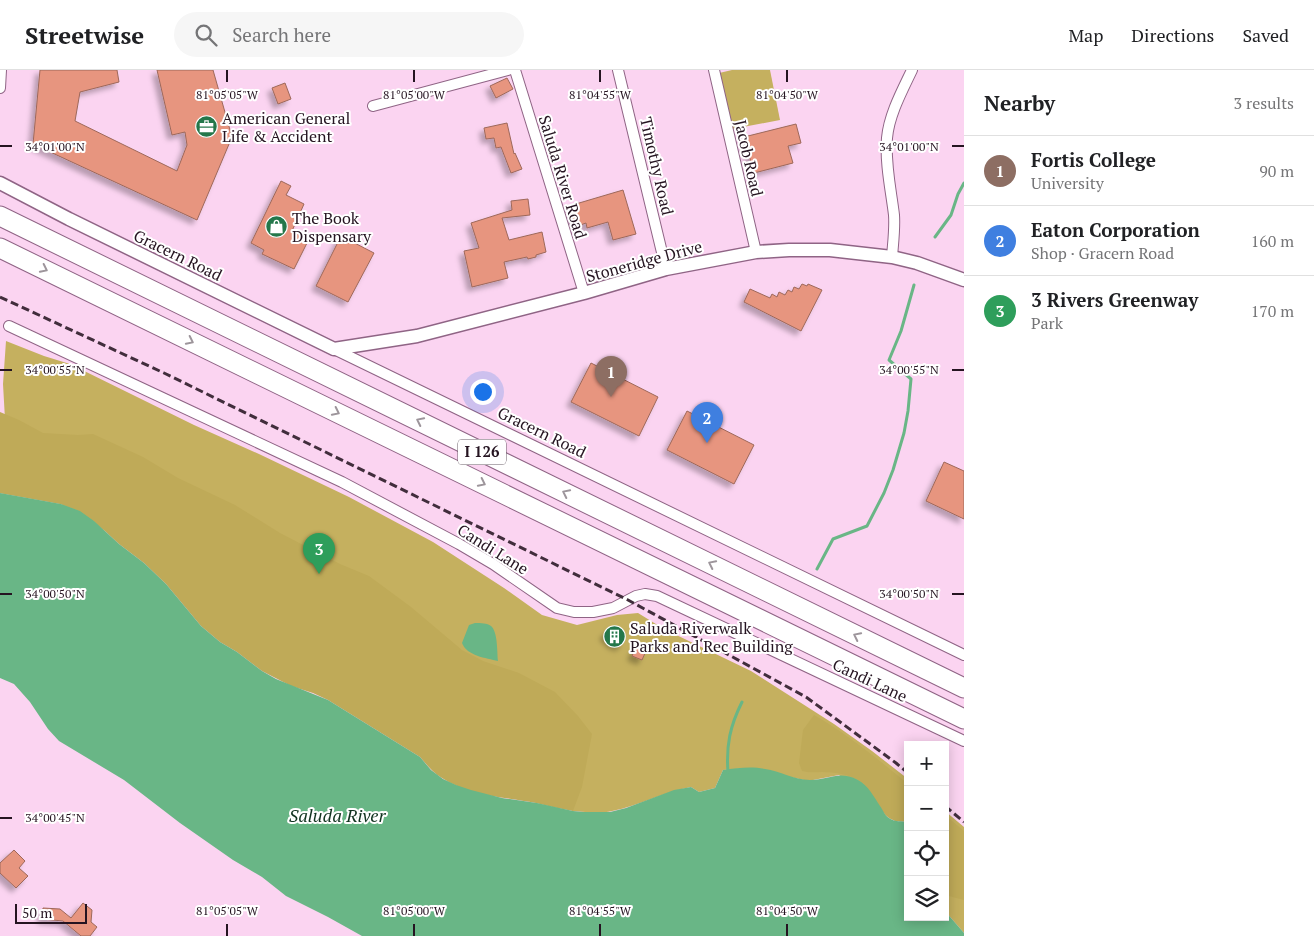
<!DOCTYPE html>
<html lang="en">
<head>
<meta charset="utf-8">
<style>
  body { margin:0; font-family:"PT Serif",serif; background:#f6f6f6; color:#202124 }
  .controls { position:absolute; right:15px; bottom:15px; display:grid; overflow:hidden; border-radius:0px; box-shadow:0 2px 12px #0003 }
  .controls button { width:45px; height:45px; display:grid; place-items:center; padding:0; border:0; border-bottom:1px solid #e0e0e0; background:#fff; color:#202124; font:25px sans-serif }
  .scale { position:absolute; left:15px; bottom:12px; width:72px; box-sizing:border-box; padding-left:5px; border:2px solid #251421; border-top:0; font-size:14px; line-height:18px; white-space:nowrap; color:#251421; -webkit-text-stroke:4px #fff; paint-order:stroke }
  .you { position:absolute; left:482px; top:321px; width:18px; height:18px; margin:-12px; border:4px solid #fff; border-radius:50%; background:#1a73e8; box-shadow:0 0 0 8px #1a73e833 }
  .badge { display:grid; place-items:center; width:32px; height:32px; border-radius:50%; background:#111827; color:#fff; font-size:16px; font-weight:700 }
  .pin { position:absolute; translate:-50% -41px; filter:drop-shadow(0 1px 2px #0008) }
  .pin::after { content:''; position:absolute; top:26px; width:18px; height:15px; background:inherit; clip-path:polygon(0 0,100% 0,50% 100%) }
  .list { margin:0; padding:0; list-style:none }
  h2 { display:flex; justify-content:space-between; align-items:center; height:65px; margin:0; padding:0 20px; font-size:21px }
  h2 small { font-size:16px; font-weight:400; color:#757577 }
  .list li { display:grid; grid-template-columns:32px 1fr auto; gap:15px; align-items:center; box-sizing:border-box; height:70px; padding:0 20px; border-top:1px solid #e0e0e0 }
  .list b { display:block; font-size:19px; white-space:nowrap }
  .list p { margin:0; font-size:16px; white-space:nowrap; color:#757577 }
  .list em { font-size:16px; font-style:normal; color:#757577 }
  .icon { flex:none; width:28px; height:28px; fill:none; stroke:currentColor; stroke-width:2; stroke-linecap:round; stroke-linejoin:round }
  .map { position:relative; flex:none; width:964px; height:866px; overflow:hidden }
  header { display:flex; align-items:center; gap:30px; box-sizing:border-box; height:70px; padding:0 25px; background:#fff; border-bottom:1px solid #e0e0e0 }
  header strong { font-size:24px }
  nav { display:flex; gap:28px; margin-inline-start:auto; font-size:18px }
  .search { width:350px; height:45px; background:#f6f6f6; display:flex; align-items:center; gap:12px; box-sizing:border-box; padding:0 18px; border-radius:28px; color:#757577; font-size:19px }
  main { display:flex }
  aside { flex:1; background:#fff }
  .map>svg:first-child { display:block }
  .green { fill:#c5b05f }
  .forest { fill:#bfaa58 }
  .water { fill:#69b686 }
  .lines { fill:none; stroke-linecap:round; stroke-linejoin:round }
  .stream { stroke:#69b686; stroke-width:3 }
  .building { fill:#e7957f; stroke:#9d685a; filter:url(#shadow) }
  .minor-casing { stroke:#8f6485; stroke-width:12 }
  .tertiary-casing { stroke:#8f6485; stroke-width:15 }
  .motorway-casing { stroke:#8f6485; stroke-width:21 }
  .minor { stroke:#fff; stroke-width:10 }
  .tertiary { stroke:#fff; stroke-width:12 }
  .motorway { stroke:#fff; stroke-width:19 }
  .rail { stroke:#412d3c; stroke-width:3; stroke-dasharray:8 4; stroke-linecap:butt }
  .oneway { stroke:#9d959b }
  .ticks { fill:none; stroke:#251421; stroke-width:2 }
  .labels { text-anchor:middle; stroke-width:4; stroke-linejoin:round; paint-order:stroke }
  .shield { fill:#fff; stroke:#665a64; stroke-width:1 }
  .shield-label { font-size:15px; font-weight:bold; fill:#251421 }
  .poi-label { font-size:16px; fill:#251421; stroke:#fff; text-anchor:start }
  .street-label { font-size:16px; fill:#251421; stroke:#fff }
  .water-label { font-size:18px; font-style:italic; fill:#10331f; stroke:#fff }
  .ticks-label { font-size:12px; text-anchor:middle; fill:#251421; stroke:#fff; stroke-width:4; stroke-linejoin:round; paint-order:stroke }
</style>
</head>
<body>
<header>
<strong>Streetwise</strong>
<div class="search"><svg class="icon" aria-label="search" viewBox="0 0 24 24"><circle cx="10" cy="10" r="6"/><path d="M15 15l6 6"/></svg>Search here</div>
<nav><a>Map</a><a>Directions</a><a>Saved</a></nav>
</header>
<main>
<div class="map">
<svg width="964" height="866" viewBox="0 0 964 866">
  <defs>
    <filter id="shadow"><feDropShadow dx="-4.5" dy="4.5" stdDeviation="2.5" flood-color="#0004"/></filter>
  </defs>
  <rect width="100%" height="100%" fill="#fbd4f1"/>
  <g class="green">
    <path d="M732 0H770L780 50 727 60 715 4Z"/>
    <path d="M6 271 44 286 70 294 194 355 259 384 349 427 433 472 504 518 542 545 577 555 617 545 638 543 664 559 751 601 834 654 872 681 908 709V752L895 751 839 705 813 710H804L748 698 723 700 715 718 699 722 691 717C663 722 639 736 612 741 600 744 586 742 573 741L61 434 0 423V384L6 367 3 314Z"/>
    <path d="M945 741 964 757V863L945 841Z"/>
  </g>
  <g class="forest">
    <path d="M0 342 19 350 43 363 78 365 93 364 143 387 178 408 235 435 280 463 340 494 369 506 411 537 462 580 483 591 519 603 555 622 578 646 592 664 582 717 573 741C561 739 548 736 536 733 505 727 469 726 442 708 433 703 427 695 420 687L328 630 313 623 291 616 262 601 237 582 220 572 201 556 166 514 144 493 119 474 94 451 80 441 61 434 0 423Z"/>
    <path d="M814 645C847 664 878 689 908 714V751C902 751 894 752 889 748 880 742 872 722 863 713 853 705 834 702 822 702 815 702 809 703 802 701L799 693 803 660Z"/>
    <path d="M945 745 964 761V830L945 825Z"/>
  </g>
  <g class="water">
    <path d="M0 423 61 434 80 441 94 451 119 474 144 493 166 514 201 556 220 572 237 582 262 601 276 609 328 630 420 687 431 700 443 709 456 715 471 720 502 728 537 733 573 741 584 742H610L626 738 674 720 691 717 699 722 715 718 723 700C737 698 752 696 765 699 780 701 794 710 810 710 829 710 839 700 858 710 868 715 874 727 880 736 883 740 885 746 889 748 894 752 902 751 908 752V847H945V841L964 863V866H362L328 847 286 826 262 807 233 790 180 753 124 710 59 671 48 659 30 632 14 614 0 608Z"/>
    <path d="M475 553C481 553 487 553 491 556 498 562 497 582 498 591 486 588 467 586 462 573L469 555Z"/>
  </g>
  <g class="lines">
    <g class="stream">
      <path d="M935 167 951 145 958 124 964 113"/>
      <path d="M817 499 833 469 867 456 884 423 893 400 904 363 908 341 911 309 889 290 901 261 914 215"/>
      <path d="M728 702C726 675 730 656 742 632"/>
    </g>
  </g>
  <g class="building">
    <path d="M40 0H117L119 12 80 22 75 51 177 101 187 75 185 62 172 65 157 0H213L232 67 197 150 33 74Z"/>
    <path d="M507 8 513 19 496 28 490 16Z"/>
    <path d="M285 13 291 29 278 34 272 18Z"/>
    <path d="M507 53 514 84 515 83 522 99 511 103 501 77 496 78 494 68 486 69 484 58Z"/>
    <path d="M796 54 801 73 788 76 793 93 754 103 744 67Z"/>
    <path d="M281 111 291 116 286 125 304 134 292 161 309 169 294 199 262 184 264 180 251 173Z"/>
    <path d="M623 120 636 164 613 170 608 152 587 158 586 153 575 157 569 136Z"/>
    <path d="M528 129 530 145 502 148 509 170 542 162 546 182 536 185V187L528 189 527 187 504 192 508 208 472 217 464 181 479 178 471 153 512 140 511 131Z"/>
    <path d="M341 166 374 183 348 232 316 216Z"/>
    <path d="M802 214 807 216 808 214 822 220 801 261 744 232 750 219 770 228 772 224 777 227 779 222 785 225 788 220 792 222 794 217 799 219Z"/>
    <path d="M591 293 658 327 639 366 571 332Z"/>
    <path d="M687 341 754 375 734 414 667 380Z"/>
    <path d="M944 392 964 401V449L926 431Z"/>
    <path d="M613 556 623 566 621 568 625 571 619 577 616 574 614 575 604 565Z"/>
    <path d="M636 577 646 581 642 590 632 586Z"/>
    <path d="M14 780 25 791 19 798 28 806 16 818 0 803V793Z"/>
    <path d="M83 833 92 840 91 852 97 857 90 866H81L63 851 42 849 43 838 60 839 71 848Z"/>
  </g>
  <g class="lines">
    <defs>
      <g id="minor">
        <path d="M515 0 584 223"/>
        <path d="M618 0 666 199"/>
        <path d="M714 0 756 182"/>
        <path d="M0 18 1 0"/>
        <path d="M373 36 508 0"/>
        <path d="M892 187C893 173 895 159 894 145 891 120 885 94 887 68 889 45 902 21 912 0"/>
        <path d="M9 256 342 412 459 474 493 494 557 538 574 542H593L613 538 636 526 645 524 657 526 964 671"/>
        <path d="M334 279 964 585"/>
      </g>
      <path id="tertiary" d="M0 113 69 149 334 279 417 266 584 223 666 199 756 182 789 180H830L892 187 917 193 964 210"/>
      <g id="motorway">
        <path d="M0 146 964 618"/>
        <path d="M0 178 964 649"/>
      </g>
    </defs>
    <use href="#minor" class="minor-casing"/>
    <use href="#tertiary" class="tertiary-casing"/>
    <use href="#motorway" class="motorway-casing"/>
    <use href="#minor" class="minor"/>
    <use href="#tertiary" class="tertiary"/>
    <use href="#motorway" class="motorway"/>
    <g class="rail">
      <path d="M0 227 164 303 628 530 806 627 896 693 908 703"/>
      <path d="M945 736 964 752"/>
    </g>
  </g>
  <defs><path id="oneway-chevron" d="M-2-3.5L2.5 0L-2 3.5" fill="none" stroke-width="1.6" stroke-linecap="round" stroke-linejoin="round" transform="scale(1.25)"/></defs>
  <g class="oneway">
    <use href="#oneway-chevron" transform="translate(44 199) rotate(26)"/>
    <use href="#oneway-chevron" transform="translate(190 271) rotate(26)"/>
    <use href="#oneway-chevron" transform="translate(336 342) rotate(26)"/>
    <use href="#oneway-chevron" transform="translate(420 351) rotate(-154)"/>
    <use href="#oneway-chevron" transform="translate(482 413) rotate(26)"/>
    <use href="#oneway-chevron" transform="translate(566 423) rotate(-154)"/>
    <use href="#oneway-chevron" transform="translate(712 494) rotate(-154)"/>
    <use href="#oneway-chevron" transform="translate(857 566) rotate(-154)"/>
  </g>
  <path class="ticks" d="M227 0V12M414 0V12M600 0V12M787 0V12M0 76H12M952 76H964M0 300H12M952 300H964M0 524H12M952 524H964M0 748H12M227 854V866M414 854V866M600 854V866M787 854V866"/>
  <defs>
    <symbol id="office-disc" viewBox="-11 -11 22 22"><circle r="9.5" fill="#24774a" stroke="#fff"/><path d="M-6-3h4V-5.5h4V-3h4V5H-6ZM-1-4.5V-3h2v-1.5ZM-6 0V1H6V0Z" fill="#fff"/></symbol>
    <symbol id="shop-disc" viewBox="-11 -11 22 22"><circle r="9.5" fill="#24774a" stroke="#fff"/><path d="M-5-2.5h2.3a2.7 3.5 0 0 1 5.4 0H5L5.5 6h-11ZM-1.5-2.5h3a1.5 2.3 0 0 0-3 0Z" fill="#fff"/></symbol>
    <symbol id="building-disc" viewBox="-11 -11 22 22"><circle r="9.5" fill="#24774a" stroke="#fff"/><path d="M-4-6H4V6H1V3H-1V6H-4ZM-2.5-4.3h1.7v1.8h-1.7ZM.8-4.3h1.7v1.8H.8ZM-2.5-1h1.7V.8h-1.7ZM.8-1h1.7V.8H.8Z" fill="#fff"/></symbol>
  </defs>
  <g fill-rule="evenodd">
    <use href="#office-disc" x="194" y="44" width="25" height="25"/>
    <use href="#shop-disc" x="264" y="144" width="25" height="25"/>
    <use href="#building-disc" x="602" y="554" width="25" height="25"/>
  </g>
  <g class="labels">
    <rect class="shield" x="458" y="369.5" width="48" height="25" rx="4"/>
    <g class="shield-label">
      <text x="482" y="387">I 126</text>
    </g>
    <g class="poi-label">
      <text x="222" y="54">American General<tspan x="222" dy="18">Life &amp; Accident</tspan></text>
      <text x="292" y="154">The Book<tspan x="292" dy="18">Dispensary</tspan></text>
      <text x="630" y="564">Saluda Riverwalk<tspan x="630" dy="18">Parks and Rec Building</tspan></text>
    </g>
    <g class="street-label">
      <text transform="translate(749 88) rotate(77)" y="6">Jacob Road</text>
      <text transform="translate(657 96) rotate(77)" y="6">Timothy Road</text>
      <text transform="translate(563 107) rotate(73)" y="6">Saluda River Road</text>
      <text transform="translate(178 185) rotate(26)" y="6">Gracern Road</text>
      <text transform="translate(644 191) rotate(-15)" y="6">Stoneridge Drive</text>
      <text transform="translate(542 362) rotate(26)" y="6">Gracern Road</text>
      <text transform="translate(493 479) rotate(32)" y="6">Candi Lane</text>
      <text transform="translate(870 610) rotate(25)" y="6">Candi Lane</text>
    </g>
    <g class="water-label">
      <text x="337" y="752">Saluda River</text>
    </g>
  </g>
  <g class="ticks-label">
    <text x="227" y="29">81°05'05"W</text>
    <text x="414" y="29">81°05'00"W</text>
    <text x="600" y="29">81°04'55"W</text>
    <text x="787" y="29">81°04'50"W</text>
    <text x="55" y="81">34°01'00"N</text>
    <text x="909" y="81">34°01'00"N</text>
    <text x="55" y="304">34°00'55"N</text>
    <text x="909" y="304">34°00'55"N</text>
    <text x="55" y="528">34°00'50"N</text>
    <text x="909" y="528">34°00'50"N</text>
    <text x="55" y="752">34°00'45"N</text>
    <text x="227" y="845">81°05'05"W</text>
    <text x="414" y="845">81°05'00"W</text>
    <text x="600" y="845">81°04'55"W</text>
    <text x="787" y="845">81°04'50"W</text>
  </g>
</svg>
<div class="controls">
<button>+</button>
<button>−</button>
<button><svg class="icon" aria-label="locate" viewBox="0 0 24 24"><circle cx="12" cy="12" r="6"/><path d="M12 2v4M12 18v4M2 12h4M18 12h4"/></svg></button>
<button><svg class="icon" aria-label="layers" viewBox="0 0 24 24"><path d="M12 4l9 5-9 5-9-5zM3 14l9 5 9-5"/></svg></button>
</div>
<div class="scale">50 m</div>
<div class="you"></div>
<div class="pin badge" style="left:611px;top:327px;background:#8d6e63">1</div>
<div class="pin badge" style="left:707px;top:373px;background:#3f7fe0">2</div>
<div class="pin badge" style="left:319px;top:504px;background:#2e9e5b">3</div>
</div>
<aside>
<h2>Nearby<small>3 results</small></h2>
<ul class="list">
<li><span class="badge" style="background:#8d6e63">1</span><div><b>Fortis College</b><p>University</p></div><em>90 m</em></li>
<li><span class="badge" style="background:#3f7fe0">2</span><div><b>Eaton Corporation</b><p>Shop · Gracern Road</p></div><em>160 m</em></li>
<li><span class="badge" style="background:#2e9e5b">3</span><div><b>3 Rivers Greenway</b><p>Park</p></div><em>170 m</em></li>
</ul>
</aside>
</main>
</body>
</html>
